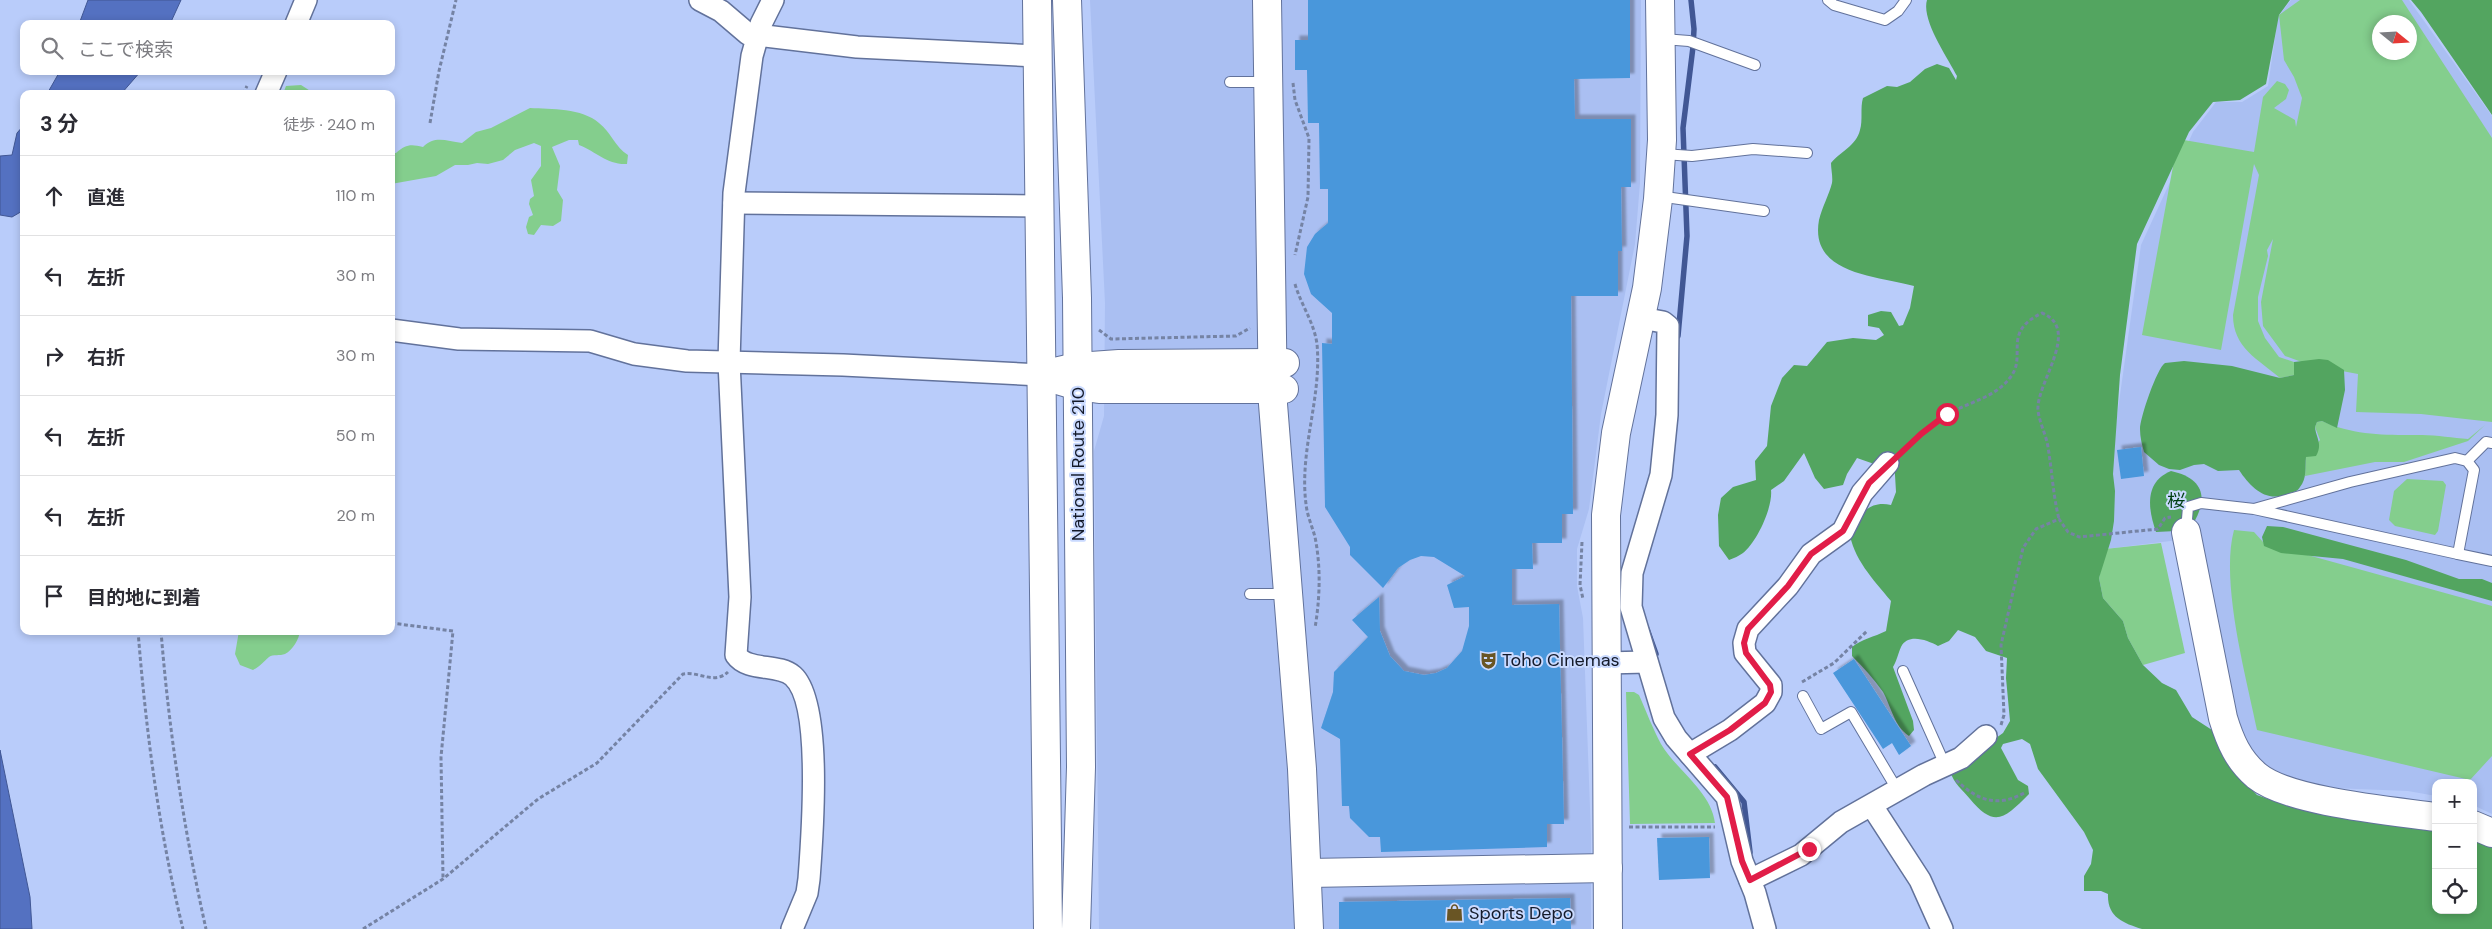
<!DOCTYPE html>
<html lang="ja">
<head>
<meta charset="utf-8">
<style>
  body { margin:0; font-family:"DM Sans","Noto Sans JP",sans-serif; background:#f2f2f3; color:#2b2b33 }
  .controls { position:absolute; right:15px; bottom:15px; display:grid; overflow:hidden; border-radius:10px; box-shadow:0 2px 8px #0003 }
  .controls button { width:45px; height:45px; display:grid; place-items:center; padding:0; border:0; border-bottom:1px solid #e1e1e2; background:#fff; color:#2b2b33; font:25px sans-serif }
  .compass { position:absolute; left:2372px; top:15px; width:45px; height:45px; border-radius:50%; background:#fff; box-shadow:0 2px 8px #0003; rotate:108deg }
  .stop { position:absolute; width:15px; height:15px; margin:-11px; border:4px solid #e11d48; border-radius:50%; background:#fff }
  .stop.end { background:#e11d48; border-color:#fff; box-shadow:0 1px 5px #0008 }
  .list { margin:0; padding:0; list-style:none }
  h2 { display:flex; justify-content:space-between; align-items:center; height:65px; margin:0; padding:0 20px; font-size:21px }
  h2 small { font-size:16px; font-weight:400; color:#7c7c81 }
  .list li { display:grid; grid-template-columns:32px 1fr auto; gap:15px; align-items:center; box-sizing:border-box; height:80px; padding:0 20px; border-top:1px solid #e1e1e2 }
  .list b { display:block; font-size:19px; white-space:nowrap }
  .list em { font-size:16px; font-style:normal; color:#7c7c81 }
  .icon { flex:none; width:28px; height:28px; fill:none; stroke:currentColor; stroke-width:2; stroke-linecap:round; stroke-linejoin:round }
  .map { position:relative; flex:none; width:2492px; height:929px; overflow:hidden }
  .search { position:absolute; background:#fff; box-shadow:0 2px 8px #0003; left:20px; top:20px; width:375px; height:55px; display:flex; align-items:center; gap:12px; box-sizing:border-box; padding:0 18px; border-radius:10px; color:#7c7c81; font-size:19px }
  .panel { position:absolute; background:#fff; box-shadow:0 2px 8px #0003; left:20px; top:90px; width:375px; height:545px; border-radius:10px }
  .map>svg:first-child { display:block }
  .built { fill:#aabff2; fill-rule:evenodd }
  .green { fill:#84ce8d; fill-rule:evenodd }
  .forest { fill:#53a560 }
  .water { fill:#5471c1; stroke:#415794 }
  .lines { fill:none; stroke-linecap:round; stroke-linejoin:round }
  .stream { stroke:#415794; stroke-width:5.5 }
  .building { fill:#4897db; filter:url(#shadow) }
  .lane-casing { stroke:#62729b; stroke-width:12 }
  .street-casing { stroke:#62729b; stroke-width:24 }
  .secondary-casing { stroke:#62729b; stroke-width:30 }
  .highway-casing { stroke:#62729b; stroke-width:30 }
  .path { stroke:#7583a4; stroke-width:3; stroke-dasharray:4 2.5; stroke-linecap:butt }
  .lane { stroke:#fff; stroke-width:10 }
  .street { stroke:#fff; stroke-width:21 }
  .secondary { stroke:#fff; stroke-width:28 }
  .highway { stroke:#fff; stroke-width:28 }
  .route { stroke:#e11d48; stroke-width:6 }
  .labels { text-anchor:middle; stroke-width:4; stroke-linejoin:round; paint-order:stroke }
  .street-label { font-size:18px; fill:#141a2a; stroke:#cadaff }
  .park-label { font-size:18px; fill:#003f12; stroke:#cadaff }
  .poi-label { font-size:18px; fill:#141a2a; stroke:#cadaff; text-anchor:start }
</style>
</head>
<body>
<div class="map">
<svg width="2492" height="929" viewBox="0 0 2492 929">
  <defs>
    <filter id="shadow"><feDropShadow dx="4.5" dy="-4.5" stdDeviation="1" flood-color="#0004"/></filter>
  </defs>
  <rect width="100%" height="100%" fill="#b9ccfa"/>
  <g class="built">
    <path d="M1090 0H1641L1640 183 1635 244 1601 414 1589 509 1577 549V586L1583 618 1591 835V929H1099L1094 451 1104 416 1105 303Z"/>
    <path d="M2291 0H2409L2492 116V814L2473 805V783H2436V796L2408 791 2306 787 2271 772 2250 753 2240 731 2195 538 2105 549 2108 481 2141 245 2193 132 2216 102H2242L2268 86 2278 17ZM2380 22H2410V52H2380Z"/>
  </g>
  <g class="green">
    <path d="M2300 0H2402L2492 138V422L2421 414 2356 412 2358 374 2310 365 2285 356 2263 326 2261 302 2273 239 2267 250 2268 256 2258 297V321L2265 338 2279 357 2294 362V375L2280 378C2258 359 2233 348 2233 315L2259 175 2254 164 2221 350 2142 335 2178 139 2254 152 2263 97 2277 81 2285 84 2289 90 2286 99 2274 108 2295 120 2296 127 2302 98 2294 77 2284 60 2279 15ZM2380 22H2410V52H2380Z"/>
    <path d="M301 85 315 94H283L286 86Z"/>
    <path d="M530 108C551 109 582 108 599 123 611 132 615 147 628 155L627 164C607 165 597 152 579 145L578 140H569L552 147 560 166 557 190 563 200 561 221 553 226 541 225 534 235 528 234 526 227 529 217 533 215 529 204 530 199 534 196 531 180 541 166V146L534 143 515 150 503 160 488 164 477 163 468 165H455L436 176 391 184V153H396C406 144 411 144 423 147 435 135 446 141 462 143L476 132 491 128Z"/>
    <path d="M2322 421C2355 436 2386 435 2422 435 2437 435 2453 438 2468 439L2485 425 2468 441 2404 462H2375L2305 476 2306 457 2320 440 2315 427 2317 422Z"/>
    <path d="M2407 479 2443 481 2446 485 2438 531 2435 535 2395 526 2389 520 2394 491Z"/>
    <path d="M2234 530 2254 532 2264 543 2492 606V756L2470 780 2257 730C2246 676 2220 582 2234 530Z"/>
    <path d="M2161 543 2185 653 2143 665 2128 638 2123 621 2103 598 2099 578 2105 549Z"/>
    <path d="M239 631H300C299 639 293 650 285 654 280 656 273 654 269 657 263 662 261 666 253 670L240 665 235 654Z"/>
    <path d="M1626 692H1634L1639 695C1646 711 1653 729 1661 744 1677 771 1711 791 1715 823L1630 824Z"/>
  </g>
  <g class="forest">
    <path d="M1927 0H2290L2279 15 2266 84 2240 100 2213 102 2189 132 2137 244 2120 375 2113 474 2115 491 2114 521 2111 540 2099 578 2103 598 2123 621 2128 638 2143 665 2162 683 2176 690 2192 717 2212 730 2238 775 2257 795 2294 808 2396 825 2436 828V910H2473V833L2492 848V929H2142C2123 923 2107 917 2108 894L2101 891H2084V876L2091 864 2093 850 2084 832 2038 769 2030 744 2022 739 2003 744 2001 748 2018 780 2028 786 2029 794C2005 818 1995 829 1970 799 1962 789 1954 784 1950 771L2003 733 2010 721 2006 678 2007 658 1986 651 1975 637 1958 630 1949 641 1938 646C1927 640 1908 633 1901 647 1898 654 1897 660 1893 667L1913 721 1914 730 1909 736C1894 726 1891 706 1883 692 1874 679 1863 667 1852 656V647C1862 639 1874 637 1886 631L1891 601C1873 579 1853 559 1849 530 1860 514 1870 500 1891 505L1896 492 1894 458 1877 465 1857 458 1847 474 1843 485 1824 489 1815 478 1804 453 1784 481 1771 490C1773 507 1757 542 1743 553 1739 556 1734 558 1729 560L1719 546 1718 515 1721 498 1733 487 1756 480 1755 461 1767 446 1771 406 1782 378 1794 365 1807 366 1827 342 1853 338 1876 340 1884 335 1879 328 1868 326V315L1881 311 1891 312 1899 326 1903 325 1910 308 1914 286C1878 276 1809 275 1819 220 1822 207 1829 195 1832 183 1833 177 1831 169 1831 163 1841 151 1856 146 1860 130 1863 120 1860 108 1863 98L1887 86 1897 87 1910 82 1925 69 1937 64 1949 68 1956 80 1957 76C1948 58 1921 20 1927 0Z"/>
    <path d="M2411 0H2492V115L2421 12Z"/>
    <path d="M2319 359 2328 360 2344 370 2345 390 2337 428 2322 421 2317 422 2315 427C2316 438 2323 444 2316 456L2306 457C2305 467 2307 479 2300 487 2298 491 2294 492 2290 493 2267 504 2251 488 2239 470L2218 471 2204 464 2194 465 2180 470 2169 469 2159 465 2144 452C2142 445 2140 437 2140 429 2140 418 2157 368 2165 363L2184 361 2232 366 2280 378 2294 375V362Z"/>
    <path d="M2171 471C2203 478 2209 497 2193 524L2176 531 2156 532C2148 509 2144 482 2171 471Z"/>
    <path d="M2267 526 2283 527 2350 545 2406 560 2459 579H2482L2492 583V601L2343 559 2281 553 2264 546 2262 537Z"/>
  </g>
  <g class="water">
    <path d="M88 0H181L170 24H79Z"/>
    <path d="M60 71H141L121 94H47Z"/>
    <path d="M24 125V210L12 217 0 215V156L12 155 17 133Z"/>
    <path d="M0 750 30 897 32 929H0Z"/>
  </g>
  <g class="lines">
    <g class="stream">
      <path d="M1678 336 1687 236 1683 128 1693 47 1694 29 1691 0"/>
      <path d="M1647 629 1656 654"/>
      <path d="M1715 767 1744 802 1750 852"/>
    </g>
  </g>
  <g class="building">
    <path d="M1308 0H1630V78L1574 79 1575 119H1631V187H1621L1622 251H1618V296H1571L1573 514H1562V543H1532L1533 569H1512V605L1559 604 1564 824H1547V847L1381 852 1380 837H1369L1350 818 1349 806H1342L1340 739 1321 728 1333 692 1334 672 1368 637 1352 620 1379 597 1380 631 1390 656 1404 671 1424 675 1436 673 1447 668 1462 651 1469 626V607L1454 608 1447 585 1465 576 1434 557 1421 556 1410 560 1398 568 1383 588 1350 555V547L1325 507 1322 343 1332 344V313L1311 294 1304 274 1307 247 1315 234 1328 223V189H1320L1319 123H1308L1307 70H1295V40H1308Z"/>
    <path d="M2141 447 2144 476 2121 479 2117 450Z"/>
    <path d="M1854 659 1911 746 1899 755 1892 743 1883 749 1833 673Z"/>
    <path d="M1709 837 1710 878 1659 880 1657 838Z"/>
    <path d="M1570 898 1571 929H1339V902Z"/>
  </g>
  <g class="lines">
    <defs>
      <g id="lane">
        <path d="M1828 0 1834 5 1885 20 1898 11 1906 0"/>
        <path d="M1663 39 1689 41 1755 65"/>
        <path d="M1230 82H1268"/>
        <path d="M1663 154 1692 156 1753 149 1807 153"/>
        <path d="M1658 196 1764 211"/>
        <path d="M2467 461 2486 442 2492 443"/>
        <path d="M2186 531 2188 507 2201 503 2254 509 2350 482 2455 458 2467 461 2474 470 2458 554 2254 509"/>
        <path d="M2458 554 2492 561"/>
        <path d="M1250 594H1287"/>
        <path d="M1903 671 1945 765"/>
        <path d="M1803 696 1821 729 1851 712 1898 791"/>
      </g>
      <g id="street">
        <path d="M700 0 721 11 748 34 857 47 1037 56"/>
        <path d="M773 0 761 24 752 56 734 193 729 362 740 597 736 655C748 672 778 663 793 676 823 703 812 839 809 879L807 893 792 929"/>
        <path d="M296 24 306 0"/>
        <path d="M266 94 276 71"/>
        <path d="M734 203 1039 206"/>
        <path d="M1641 318 1663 322 1668 326 1667 415 1661 475 1632 573 1631 607 1664 718 1676 738 1727 797 1742 861 1755 893 1765 929"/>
        <path d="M391 330 459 339 590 341 634 354 687 361 843 365 1041 375"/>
        <path d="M1605 663 1647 662"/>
        <path d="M1690 754 1730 730 1765 703 1771 692V685L1745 653 1744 643 1748 629 1788 586 1811 554 1843 531 1862 493 1888 463"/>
        <path d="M1872 806 1920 880 1942 929"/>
        <path d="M1750 880 1801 855 1841 822 1924 775 1961 758 1986 736"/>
      </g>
      <g id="secondary">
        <path d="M1267 0 1273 404 1302 769 1309 929"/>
        <path d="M1055 372 1077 367 1119 364 1285 363"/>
        <path d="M1041 375 1078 386 1099 389H1284"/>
        <path d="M2186 532 2223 718C2230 741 2238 760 2257 776 2289 802 2393 811 2436 817"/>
        <path d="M2473 825 2492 833"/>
        <path d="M1308 873 1608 868"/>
        <path d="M1608 929 1606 515 1616 433 1647 288 1658 199 1662 140 1660 0"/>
      </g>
      <g id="highway">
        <path d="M1037 0 1048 929"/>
        <path d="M1067 0 1077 298 1081 767 1076 929"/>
      </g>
    </defs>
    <use href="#lane" class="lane-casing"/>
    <use href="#street" class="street-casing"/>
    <use href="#secondary" class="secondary-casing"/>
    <use href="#highway" class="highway-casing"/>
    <g class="path">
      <path d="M1293 83 1295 100 1309 138 1308 197 1295 255"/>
      <path d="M243 94 247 86"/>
      <path d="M430 123 439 71 456 0"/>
      <path d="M1295 284C1301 305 1314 322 1317 344 1322 398 1299 450 1306 504 1307 515 1312 526 1315 537 1321 567 1320 598 1315 628"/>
      <path d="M1099 330 1111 339 1236 336 1250 328"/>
      <path d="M1902 451C1916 438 1930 425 1946 415 1966 403 1994 398 2009 379 2029 356 2000 333 2042 313 2082 329 2036 383 2038 410 2039 422 2046 434 2048 447 2052 471 2053 495 2059 519"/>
      <path d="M1582 542 1580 585 1583 599"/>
      <path d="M391 623 453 631 441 757 443 878"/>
      <path d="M138 631C146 731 159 832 183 929"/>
      <path d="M161 631C169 732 184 830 206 929"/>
      <path d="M1802 682 1834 663 1867 631"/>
      <path d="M2001 725 2004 715 2001 645 2023 548 2036 529 2059 519 2068 532 2079 537 2158 529 2165 518 2171 517"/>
      <path d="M1956 780C1978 801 1998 808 2026 792"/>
      <path d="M1629 827H1715"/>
      <path d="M363 929 443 879 538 799 597 763 683 674C699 671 714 685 728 672"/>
    </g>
    <use href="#lane" class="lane"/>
    <use href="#street" class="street"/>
    <use href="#secondary" class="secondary"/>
    <use href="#highway" class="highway"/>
  </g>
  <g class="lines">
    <path class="route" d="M1809 849 1750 880 1742 861 1727 797 1690 754 1730 730 1765 703 1771 692 1770 685 1746 653 1744 643 1748 629 1788 586 1811 554 1843 531 1869 483 1921 434 1947 414"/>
  </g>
  <defs>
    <symbol id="theatre-bare" viewBox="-9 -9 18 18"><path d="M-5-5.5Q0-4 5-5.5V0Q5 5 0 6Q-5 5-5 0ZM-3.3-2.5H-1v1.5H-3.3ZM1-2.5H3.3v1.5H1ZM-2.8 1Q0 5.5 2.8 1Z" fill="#695524" stroke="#cadaff" stroke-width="2.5" paint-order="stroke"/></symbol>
    <symbol id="shop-bare" viewBox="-9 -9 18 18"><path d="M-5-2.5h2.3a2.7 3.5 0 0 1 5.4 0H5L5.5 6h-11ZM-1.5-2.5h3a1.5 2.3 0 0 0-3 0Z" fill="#695524" stroke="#cadaff" stroke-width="2.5" paint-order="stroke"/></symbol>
  </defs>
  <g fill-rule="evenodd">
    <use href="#theatre-bare" x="1476" y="648" width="25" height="25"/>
    <use href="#shop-bare" x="1442" y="900" width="25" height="25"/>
  </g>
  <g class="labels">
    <g class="street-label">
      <text transform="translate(1078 464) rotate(-90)" y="6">National Route 210</text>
    </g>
    <g class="park-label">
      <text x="2176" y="507">桜</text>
    </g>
    <g class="poi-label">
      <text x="1502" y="666">Toho Cinemas</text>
      <text x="1469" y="919">Sports Depo</text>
    </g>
  </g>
</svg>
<div class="controls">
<button>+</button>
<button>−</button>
<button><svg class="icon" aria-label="locate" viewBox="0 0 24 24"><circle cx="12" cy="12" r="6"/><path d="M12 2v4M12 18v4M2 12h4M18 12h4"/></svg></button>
</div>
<svg class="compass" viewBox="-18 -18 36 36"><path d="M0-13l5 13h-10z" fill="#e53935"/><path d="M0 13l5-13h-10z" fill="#7c7c81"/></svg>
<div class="stop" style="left:1947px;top:414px"></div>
<div class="stop end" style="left:1809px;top:849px"></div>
<div class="search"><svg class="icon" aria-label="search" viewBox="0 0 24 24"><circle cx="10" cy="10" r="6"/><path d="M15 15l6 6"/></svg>ここで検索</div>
<section class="panel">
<h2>3 分<small>徒歩 · 240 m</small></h2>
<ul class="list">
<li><svg class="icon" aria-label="ahead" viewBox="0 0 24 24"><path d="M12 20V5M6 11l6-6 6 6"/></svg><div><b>直進</b></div><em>110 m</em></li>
<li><svg class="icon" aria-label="left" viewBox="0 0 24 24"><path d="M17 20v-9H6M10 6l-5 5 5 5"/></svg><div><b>左折</b></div><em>30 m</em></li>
<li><svg class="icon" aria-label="right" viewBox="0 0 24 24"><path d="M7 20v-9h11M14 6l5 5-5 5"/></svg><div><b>右折</b></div><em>30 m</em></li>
<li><svg class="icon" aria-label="left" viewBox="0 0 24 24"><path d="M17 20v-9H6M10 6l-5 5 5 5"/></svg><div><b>左折</b></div><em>50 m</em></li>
<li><svg class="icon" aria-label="left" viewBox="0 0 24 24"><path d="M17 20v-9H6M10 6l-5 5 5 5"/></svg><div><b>左折</b></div><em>20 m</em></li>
<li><svg class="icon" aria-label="arrive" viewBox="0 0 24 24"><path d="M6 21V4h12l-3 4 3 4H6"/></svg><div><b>目的地に到着</b></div></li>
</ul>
</section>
</div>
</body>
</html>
